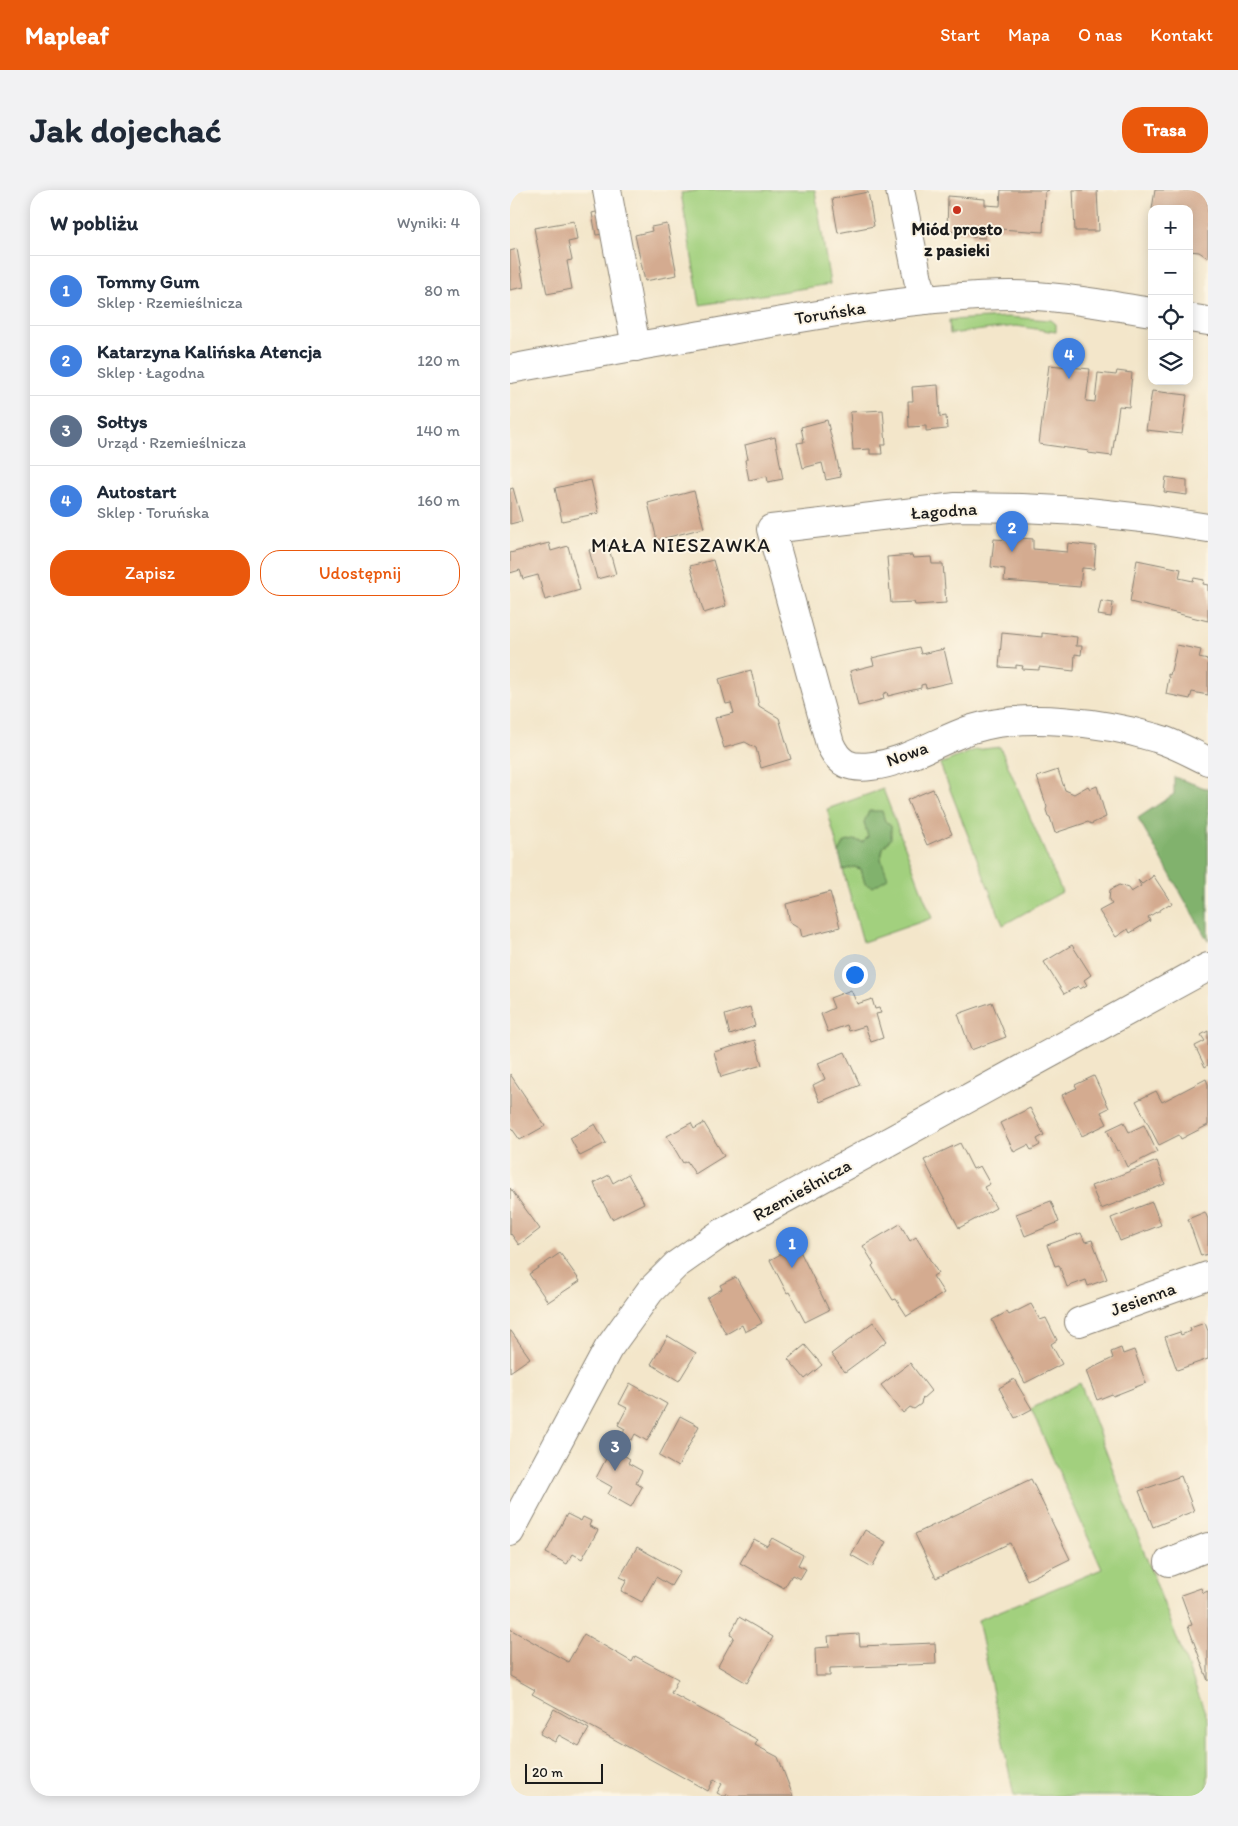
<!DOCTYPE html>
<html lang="pl">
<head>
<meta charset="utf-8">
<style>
  body { margin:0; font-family:Itim,sans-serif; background:#f2f2f3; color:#1f2937 }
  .controls { position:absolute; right:15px; top:15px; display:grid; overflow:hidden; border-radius:10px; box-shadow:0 2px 12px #0003 }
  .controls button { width:45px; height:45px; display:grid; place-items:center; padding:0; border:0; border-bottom:1px solid #e0e1e3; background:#fff; color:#1f2937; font:25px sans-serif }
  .scale { position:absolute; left:15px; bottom:12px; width:78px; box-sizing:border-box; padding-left:5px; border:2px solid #1c1c1c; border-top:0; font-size:14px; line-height:18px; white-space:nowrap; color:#1c1c1c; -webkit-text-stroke:4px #fcf5e5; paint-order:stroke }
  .you { position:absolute; left:344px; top:784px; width:18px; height:18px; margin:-12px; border:4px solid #fff; border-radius:50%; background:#1a73e8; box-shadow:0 0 0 8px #1a73e833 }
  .badge { display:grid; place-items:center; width:32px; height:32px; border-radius:50%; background:#ea580c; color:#fff; font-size:16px; font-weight:700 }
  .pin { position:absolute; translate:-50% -41px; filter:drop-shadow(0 1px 2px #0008) }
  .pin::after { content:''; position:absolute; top:26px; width:18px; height:15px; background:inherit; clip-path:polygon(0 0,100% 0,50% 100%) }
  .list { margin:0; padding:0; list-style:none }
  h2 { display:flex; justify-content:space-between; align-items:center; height:65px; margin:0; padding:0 20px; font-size:21px }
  h2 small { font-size:16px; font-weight:400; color:#747a83 }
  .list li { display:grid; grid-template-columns:32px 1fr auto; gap:15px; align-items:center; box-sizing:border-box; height:70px; padding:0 20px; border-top:1px solid #e0e1e3 }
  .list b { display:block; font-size:19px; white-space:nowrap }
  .list p { margin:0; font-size:16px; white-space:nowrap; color:#747a83 }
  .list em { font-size:16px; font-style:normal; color:#747a83 }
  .actions { display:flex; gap:10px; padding:15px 20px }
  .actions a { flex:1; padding:11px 0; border:1px solid #ea580c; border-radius:20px; text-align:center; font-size:18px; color:#ea580c }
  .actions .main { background:#ea580c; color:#fff }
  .icon { flex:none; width:28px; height:28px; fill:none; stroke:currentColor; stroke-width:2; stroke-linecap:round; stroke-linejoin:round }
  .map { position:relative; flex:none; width:698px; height:1606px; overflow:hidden; border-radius:20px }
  header { display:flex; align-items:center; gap:30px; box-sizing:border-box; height:70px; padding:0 25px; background:#ea580c; color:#fff }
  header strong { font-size:24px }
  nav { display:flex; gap:28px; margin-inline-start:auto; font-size:18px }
  .intro { display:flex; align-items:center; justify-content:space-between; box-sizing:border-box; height:120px; padding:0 30px }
  h1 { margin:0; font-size:35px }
  .button { padding:12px 22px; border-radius:20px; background:#ea580c; color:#fff; font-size:18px; font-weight:700 }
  main { display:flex; gap:30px; padding:0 30px }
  aside { flex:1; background:#fff; border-radius:20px; box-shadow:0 2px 12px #0003 }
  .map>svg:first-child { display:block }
  .green { fill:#a2d07e; stroke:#5f764d }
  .forest { fill:#81b26d; stroke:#4e6744 }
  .building { fill:#d4ab90 }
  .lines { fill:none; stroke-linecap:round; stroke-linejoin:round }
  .street-casing { stroke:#888173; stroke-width:30 }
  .secondary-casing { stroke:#888173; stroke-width:30 }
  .street { stroke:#fff; stroke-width:28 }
  .secondary { stroke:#fff; stroke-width:28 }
  .poi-dot { fill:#c8321e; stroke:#fcf5e5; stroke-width:2 }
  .labels { text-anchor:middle; stroke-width:4; stroke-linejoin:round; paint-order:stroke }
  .poi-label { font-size:18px; font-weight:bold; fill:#1c1c1c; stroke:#fcf5e5 }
  .street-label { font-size:18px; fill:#1c1c1c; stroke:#fcf5e5 }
  .quarter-label { font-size:20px; letter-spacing:1px; fill:#1c1c1c; stroke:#fcf5e5 }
</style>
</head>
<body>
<header>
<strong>Mapleaf</strong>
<nav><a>Start</a><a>Mapa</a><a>O nas</a><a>Kontakt</a></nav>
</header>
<div class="intro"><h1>Jak dojechać</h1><a class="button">Trasa</a></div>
<main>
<aside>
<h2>W pobliżu<small>Wyniki: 4</small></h2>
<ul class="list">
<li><span class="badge" style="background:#3f7fe0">1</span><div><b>Tommy Gum</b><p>Sklep · Rzemieślnicza</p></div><em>80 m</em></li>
<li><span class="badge" style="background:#3f7fe0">2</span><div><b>Katarzyna Kalińska Atencja</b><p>Sklep · Łagodna</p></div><em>120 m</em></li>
<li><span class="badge" style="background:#5c6f8a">3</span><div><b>Sołtys</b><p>Urząd · Rzemieślnicza</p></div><em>140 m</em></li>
<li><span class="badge" style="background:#3f7fe0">4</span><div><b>Autostart</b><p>Sklep · Toruńska</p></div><em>160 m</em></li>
</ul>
<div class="actions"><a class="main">Zapisz</a><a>Udostępnij</a></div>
</aside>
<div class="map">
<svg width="698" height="1606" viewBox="0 0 698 1606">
  <rect width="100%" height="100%" fill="#fcf5e5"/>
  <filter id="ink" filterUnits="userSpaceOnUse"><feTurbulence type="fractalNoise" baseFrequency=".02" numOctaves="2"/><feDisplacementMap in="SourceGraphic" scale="10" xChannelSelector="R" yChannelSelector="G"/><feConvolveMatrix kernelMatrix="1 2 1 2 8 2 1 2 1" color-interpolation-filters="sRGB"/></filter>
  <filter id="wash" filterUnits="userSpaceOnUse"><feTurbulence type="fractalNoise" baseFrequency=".0096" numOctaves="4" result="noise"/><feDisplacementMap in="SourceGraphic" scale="20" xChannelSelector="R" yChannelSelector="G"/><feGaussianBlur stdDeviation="1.12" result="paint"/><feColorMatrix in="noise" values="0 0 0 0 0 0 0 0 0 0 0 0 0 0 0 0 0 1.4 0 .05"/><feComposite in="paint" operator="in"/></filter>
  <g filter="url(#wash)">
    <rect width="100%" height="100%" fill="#f3e6ca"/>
    <g class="green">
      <path d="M191 0H305L320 94 190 115 171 3Z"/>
      <path d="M497 127 541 130 546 134V142L506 136 440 144 439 130Z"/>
      <path d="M490 557 552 702 493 735 430 574 465 560Z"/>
      <path d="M373 599 422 728 353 752 333 680 344 677 351 679 355 693 371 669 373 658 381 648 354 632 358 646 354 652H335L329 663 317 619Z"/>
      <path d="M570 1193 698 1530V1606H504L468 1430 592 1379 521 1219Z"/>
    </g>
    <g class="forest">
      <path d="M664 587 698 599V751L628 628 664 604Z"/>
      <path d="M359 621H372L375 631 381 636V648L373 658 371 669 378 688 363 697 355 694 351 679 344 677 333 680 329 663 335 652 344 650 353 652 358 647 354 632Z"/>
    </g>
    <g id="blocks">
      <g class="building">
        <path d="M491 0H539L535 2 533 42 475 38V48L461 47V43L437 41 438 6 475 9V15L490 16Z"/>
        <path d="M563 0H587L589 41H565Z"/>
        <path d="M645 0H698V68L689 62 679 61V19H642Z"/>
        <path d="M358 2 364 36 328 43 322 9Z"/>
        <path d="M90 21 94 44 86 45 82 23Z"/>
        <path d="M64 31 67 50 58 52 62 70 57 71 62 99 37 104 24 38Z"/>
        <path d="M157 34 167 85 135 91 125 45 142 41 141 37Z"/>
        <path d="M7 59 14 97 0 100V61Z"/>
        <path d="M539 175 580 179 576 211 585 212 588 183 606 185 607 181 622 183 619 217 609 216 602 266 578 263 579 261 529 254Z"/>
        <path d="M428 195 430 227 436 226 437 239 416 241V236L399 237 398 211H403L402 197Z"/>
        <path d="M642 201 677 205 672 244 636 240Z"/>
        <path d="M373 220 376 255H371L372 264H360V259L343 260 340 222Z"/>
        <path d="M317 230 331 287 316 290 312 273 293 278 287 253 294 252 291 237Z"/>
        <path d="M265 247 273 289 258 292 257 286 239 290 235 270 238 269 235 255Z"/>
        <path d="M656 287 677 290V305L654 302Z"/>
        <path d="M81 290 89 323 52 331 45 298Z"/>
        <path d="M3 298 12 331 0 334V299Z"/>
        <path d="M184 301 194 338 147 350 138 313Z"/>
        <path d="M498 347 523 349V359L557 362 558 353 586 356 584 379 572 378 570 397 494 391 495 379 481 377 484 349 498 350Z"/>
        <path d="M39 353 41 361 58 356 70 400 35 410 28 385 13 389 10 380 0 383V363Z"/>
        <path d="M98 355 106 384 87 389 79 360Z"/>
        <path d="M402 365 403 368 421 367 422 374H433L436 413 405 415 404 412 381 413 377 367Z"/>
        <path d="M203 370 216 416 194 423 180 376Z"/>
        <path d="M627 370 671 379 669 388 683 391 684 388 694 390 693 394 698 395V431L620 412Z"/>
        <path d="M591 411 603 413 601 427 588 425Z"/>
        <path d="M492 443 532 447V443L567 447 566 456H572L571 465 565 464 564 481 529 477V480L512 479 513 476 506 475V478L489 477Z"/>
        <path d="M667 455 691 460 689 468 698 470V505L682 502 680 509 656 504 659 487H658V484L660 485Z"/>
        <path d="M409 457 411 464 434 459 442 492 416 498 415 494 411 495V498L378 506 377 502 373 504 374 509 348 516 340 481 364 475 362 468Z"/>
        <path d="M241 480 249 516 269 528 281 569 251 578 246 558 235 552 214 558 205 528 224 523 221 513 216 514 209 489Z"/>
        <path d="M548 580 555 600 564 604 578 596 580 599 587 596 596 627 581 634 578 632 545 643 540 627 538 626 536 620 537 617 527 587Z"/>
        <path d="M423 599 442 644 417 655 397 610Z"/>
        <path d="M643 685 662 714 660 715 659 714 650 720V721H648L638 727 640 731 620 743 618 739 606 747 589 721 602 714 599 710 600 700 609 695 618 698 621 702 631 696 628 690 632 694 642 687Z"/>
        <path d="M320 702 330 737 292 747 290 738 280 732 276 714Z"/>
        <path d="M562 755 581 785 574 790 577 795 570 799 568 796 554 804 534 772Z"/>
        <path d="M341 800 347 814 362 809 365 819 369 818 371 823 366 824 373 848 361 852 355 836 339 841 337 835 318 842 311 824 324 818 320 808Z"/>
        <path d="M482 812 496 847 461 860 448 824Z"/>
        <path d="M240 817 245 836 220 845 215 825Z"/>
        <path d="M698 841V875L695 877 685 856 695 851 691 845Z"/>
        <path d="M245 850 252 875 211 887 204 862Z"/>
        <path d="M335 862 350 895 310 912 303 895 315 889 308 873Z"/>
        <path d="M0 884 35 936 10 950 0 936Z"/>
        <path d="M584 886 599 918 591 922 597 934 572 946 552 905 567 898 565 895Z"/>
        <path d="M696 889 698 894V935L671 949 669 945 649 955 626 911 646 901 652 912Z"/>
        <path d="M520 918 534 945 527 949 530 955 521 960 518 955 504 962 490 933Z"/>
        <path d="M614 932 619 942 634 935 647 962 617 977 609 960 607 961 597 940Z"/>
        <path d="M181 933 184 939 194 933 214 966 185 984 177 971 173 973 157 946Z"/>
        <path d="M85 934 96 953 70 966 60 948Z"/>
        <path d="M450 953 463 979 470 976 480 994 474 997 486 1018 449 1038 414 970Z"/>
        <path d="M647 971 655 994 591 1019 581 996Z"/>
        <path d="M118 984 134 1013 102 1029 87 1001 84 993 99 985 103 993Z"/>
        <path d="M0 998 30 1039 9 1055 1 1044 0 1045Z"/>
        <path d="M541 1011 549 1032 515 1046 506 1024Z"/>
        <path d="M642 1012 651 1035 610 1051 601 1028Z"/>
        <path d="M695 1022 698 1029V1064L691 1066 678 1029Z"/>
        <path d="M390 1034 400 1051 406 1047 428 1083 423 1086 434 1103 397 1126 386 1109 383 1110 362 1076 364 1074 353 1056Z"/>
        <path d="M571 1043 575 1052 582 1050 597 1089 578 1096 576 1090 557 1097 549 1075 545 1076 537 1055Z"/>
        <path d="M287 1055 319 1120 295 1132 279 1102 277 1103 260 1070Z"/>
        <path d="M50 1063 70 1091 38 1112 19 1084Z"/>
        <path d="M226 1087 252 1133 235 1142 232 1135 216 1144 197 1108 212 1099 210 1095Z"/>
        <path d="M521 1114 530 1130 536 1128 547 1150 541 1154 552 1174 515 1193 482 1130 497 1122 499 1125Z"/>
        <path d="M363 1132 377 1151 335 1182 321 1164Z"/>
        <path d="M695 1133 698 1141V1169L667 1180 655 1147 670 1142 671 1145 681 1141 680 1138Z"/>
        <path d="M0 1141H1L20 1168 0 1182Z"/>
        <path d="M158 1146 186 1163 169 1191 141 1174Z"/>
        <path d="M295 1155 312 1175 295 1189 278 1169Z"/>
        <path d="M611 1158 613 1164 624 1160 636 1193 603 1206 602 1204 587 1210 576 1181 603 1168 601 1162Z"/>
        <path d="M400 1173 421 1201 412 1209 411 1214 404 1219 400 1217 393 1223 371 1195Z"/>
        <path d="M504 1189 522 1219 505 1228 489 1198Z"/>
        <path d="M120 1193 157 1214 137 1251 125 1244 122 1250 112 1245 115 1239 108 1235 117 1218 109 1214Z"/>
        <path d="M170 1226 189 1236 168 1277 149 1266Z"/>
        <path d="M99 1263 110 1269 112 1264 120 1269 118 1273 132 1281 126 1293 132 1297 121 1317 98 1304 102 1297 86 1288Z"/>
        <path d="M671 1286 684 1321 643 1337 629 1301Z"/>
        <path d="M521 1289 560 1369 517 1390 500 1353 426 1388 405 1344Z"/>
        <path d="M57 1324 71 1331 73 1327 81 1331 79 1336 88 1340 72 1369 63 1364 57 1374 36 1363Z"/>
        <path d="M355 1340 376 1352 362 1377 341 1365Z"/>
        <path d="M262 1348 293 1365 288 1375 296 1379 290 1389 282 1385 274 1398 230 1373 244 1349 257 1356Z"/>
        <path d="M127 1357 170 1381 161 1396 146 1387 132 1412 111 1401 117 1390 110 1387Z"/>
        <path d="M691 1398 693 1403 698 1401V1491L678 1436 682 1435 671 1405Z"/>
        <path d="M229 1427 263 1447 237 1493 208 1476 224 1447 220 1445Z"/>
        <path d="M0 1439 58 1472 74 1444 122 1472 125 1466 168 1489 161 1503 248 1550 245 1555 268 1567 283 1606H221L217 1604 216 1606H213L207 1603 212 1594 204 1589 198 1601 22 1504 25 1500 0 1486Z"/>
        <path d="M349 1444 350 1456 425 1453 426 1474 320 1478V1486H306L305 1458 319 1457 318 1446Z"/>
        <path d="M44 1519 79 1539 69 1556 49 1545 45 1552 30 1544Z"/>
      </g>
    </g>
  </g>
  <g filter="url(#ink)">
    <use href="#blocks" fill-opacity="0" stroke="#888173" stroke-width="1"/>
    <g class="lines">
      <defs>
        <g id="street">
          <path d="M97 0 126 157"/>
          <path d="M390 0 408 89 415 110"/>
          <path d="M698 338 641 329 569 321 512 318 446 317 261 339 320 554C329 574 340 579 362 576 397 572 429 550 462 539 514 522 594 532 646 548 664 553 681 563 698 571"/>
          <path d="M569 1132 698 1086"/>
          <path d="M0 1342 98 1159 140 1101 166 1075 210 1044 698 777"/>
          <path d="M659 1372 698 1357"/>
        </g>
        <g id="secondary">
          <path d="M679 128 698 131"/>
          <path d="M0 179C79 164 158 151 238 137 324 122 411 106 500 105 547 105 595 115 642 122"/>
        </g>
      </defs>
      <use href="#street" class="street-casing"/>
      <use href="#secondary" class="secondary-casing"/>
      <use href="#street" class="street"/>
      <use href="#secondary" class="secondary"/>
    </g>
  </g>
  <circle class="poi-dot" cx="447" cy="20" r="5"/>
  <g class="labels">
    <g class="poi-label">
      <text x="447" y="45">Miód prosto<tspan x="447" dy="21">z pasieki</tspan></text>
    </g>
    <g class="street-label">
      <text transform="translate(320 123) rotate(-9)" y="6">Toruńska</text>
      <text transform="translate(434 321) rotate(-4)" y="6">Łagodna</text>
      <text transform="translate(397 564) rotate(-20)" y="6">Nowa</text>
      <text transform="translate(292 1000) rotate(-29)" y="6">Rzemieślnicza</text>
      <text transform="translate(633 1109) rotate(-20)" y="6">Jesienna</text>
    </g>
    <g class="quarter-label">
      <text x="171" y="362">MAŁA NIESZAWKA</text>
    </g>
  </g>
</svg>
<div class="controls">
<button>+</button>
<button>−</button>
<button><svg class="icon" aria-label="locate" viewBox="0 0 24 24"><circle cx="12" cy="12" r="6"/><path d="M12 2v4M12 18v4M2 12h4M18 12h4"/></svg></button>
<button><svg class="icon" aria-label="layers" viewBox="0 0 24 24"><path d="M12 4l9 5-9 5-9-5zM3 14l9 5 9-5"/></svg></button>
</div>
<div class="scale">20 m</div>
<div class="you"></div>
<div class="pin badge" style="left:282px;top:1078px;background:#3f7fe0">1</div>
<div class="pin badge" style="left:502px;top:362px;background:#3f7fe0">2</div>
<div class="pin badge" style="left:105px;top:1281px;background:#5c6f8a">3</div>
<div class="pin badge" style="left:559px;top:189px;background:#3f7fe0">4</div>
</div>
</main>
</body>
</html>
